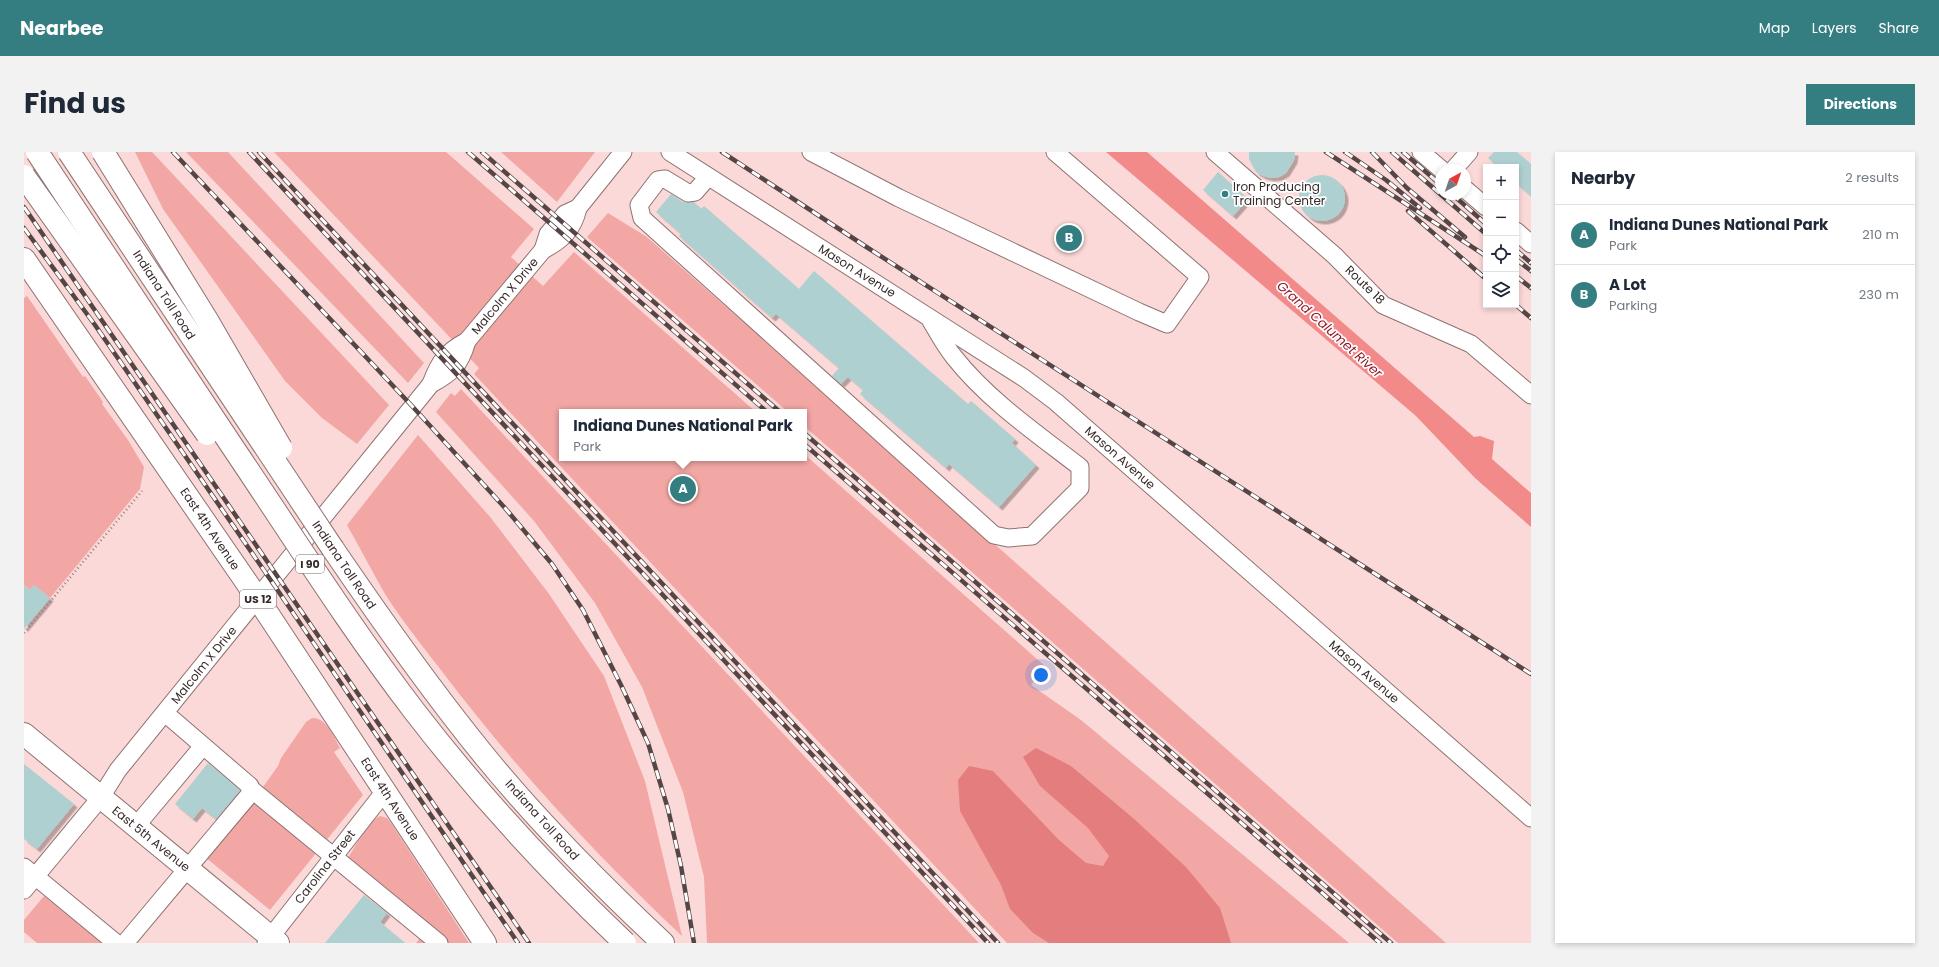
<!DOCTYPE html>
<html lang="en">
<head>
<meta charset="utf-8">
<style>
  body { margin:0; font-family:Poppins,sans-serif; background:#f2f2f3; color:#1f2937 }
  .controls { position:absolute; right:12px; top:12px; display:grid; overflow:hidden; border-radius:0px; box-shadow:0 2px 6px #0003 }
  .controls button { width:36px; height:36px; display:grid; place-items:center; padding:0; border:0; border-bottom:1px solid #e0e1e3; background:#fff; color:#1f2937; font:20px sans-serif }
  .compass { position:absolute; left:1411px; top:12px; width:36px; height:36px; border-radius:50%; background:#fff; box-shadow:0 2px 6px #0003; rotate:40deg }
  .you { position:absolute; left:1017px; top:523px; width:14px; height:14px; margin:-10px; border:3px solid #fff; border-radius:50%; background:#1a73e8; box-shadow:0 0 0 6px #1a73e833 }
  .badge { display:grid; place-items:center; width:26px; height:26px; border-radius:50%; background:#347d80; color:#fff; font-size:13px; font-weight:700 }
  .pin { position:absolute; translate:-50% -50%; border:2px solid #fff; box-shadow:0 1px 4px #0006 }
  .popup { position:absolute; left:535px; top:257px; width:248px; height:52px; box-sizing:border-box; display:grid; place-content:center; border-radius:0px; background:#fff; filter:drop-shadow(0 1px 3px #0005); font-size:13px; white-space:nowrap; color:#747a83 }
  .popup b { font-size:15px; color:#1f2937 }
  .popup::after { content:''; position:absolute; left:50%; top:100%; margin-left:-8px; border:8px solid transparent; border-top-color:#fff }
  .list { margin:0; padding:0; list-style:none }
  h2 { display:flex; justify-content:space-between; align-items:center; height:52px; margin:0; padding:0 16px; font-size:17px }
  h2 small { font-size:13px; font-weight:400; color:#747a83 }
  .list li { display:grid; grid-template-columns:26px 1fr auto; gap:12px; align-items:center; box-sizing:border-box; height:60px; padding:0 16px; border-top:1px solid #e0e1e3 }
  .list b { display:block; font-size:15px; white-space:nowrap }
  .list p { margin:0; font-size:13px; white-space:nowrap; color:#747a83 }
  .list em { font-size:13px; font-style:normal; color:#747a83 }
  .icon { flex:none; width:22px; height:22px; fill:none; stroke:currentColor; stroke-width:2; stroke-linecap:round; stroke-linejoin:round }
  .map { position:relative; flex:none; width:1507px; height:791px; overflow:hidden; border-radius:0px }
  header { display:flex; align-items:center; gap:24px; box-sizing:border-box; height:56px; padding:0 20px; background:#347d80; color:#fff }
  header strong { font-size:19px }
  nav { display:flex; gap:22px; margin-inline-start:auto; font-size:14px }
  .intro { display:flex; align-items:center; justify-content:space-between; box-sizing:border-box; height:96px; padding:0 24px }
  h1 { margin:0; font-size:28px }
  .button { padding:10px 18px; border-radius:0px; background:#347d80; color:#fff; font-size:14px; font-weight:700 }
  main { display:flex; gap:24px; padding:0 24px }
  aside { flex:1; background:#fff; border-radius:0px; box-shadow:0 2px 6px #0003 }
  .map>svg:first-child { display:block }
  .green { fill:#f3a7a5 }
  .forest { fill:#e47d7e }
  .water { fill:#f28a8a }
  .building { fill:#aed0d1; filter:url(#shadow) }
  .lines { fill:none; stroke-linecap:round; stroke-linejoin:round }
  .minor-casing { stroke:#8f7271; stroke-width:19 }
  .major-casing { stroke:#8f7271; stroke-width:24 }
  .highway-casing { stroke:#8f7271; stroke-width:24 }
  .path { stroke:#957f7e; stroke-width:2.5; stroke-dasharray:1 3; stroke-linecap:butt }
  .minor { stroke:#fff; stroke-width:17 }
  .major { stroke:#fff; stroke-width:22 }
  .highway { stroke:#fff; stroke-width:22 }
  .rail-casing { stroke:#554645; stroke-width:4.5 }
  .rail { stroke:#fff; stroke-width:3; stroke-dasharray:9; stroke-linecap:butt }
  .highway-bridge-casing { stroke:#8f7271; stroke-width:24; stroke-linecap:butt }
  .highway-bridge { stroke:#fff; stroke-width:22 }
  .poi-dot { fill:#347d80; stroke:#fff; stroke-width:1.5 }
  .labels { text-anchor:middle; stroke-width:3.5; stroke-linejoin:round; paint-order:stroke }
  .shield { fill:#fff; stroke:#726a69; stroke-width:1 }
  .shield-label { font-size:11px; font-weight:bold; fill:#362a29 }
  .poi-label { font-size:12px; fill:#362a29; stroke:#fff; text-anchor:start }
  .street-label { font-size:12px; fill:#362a29; stroke:#fff }
  .water-label { font-size:13px; font-style:italic; fill:#951a2a; stroke:#fff }
</style>
</head>
<body>
<header>
<strong>Nearbee</strong>
<nav><a>Map</a><a>Layers</a><a>Share</a></nav>
</header>
<div class="intro"><h1>Find us</h1><a class="button">Directions</a></div>
<main>
<div class="map">
<svg width="1507" height="791" viewBox="0 0 1507 791">
  <defs>
    <filter id="shadow"><feDropShadow dx="3.5" dy="3.5" stdDeviation="0" flood-color="#0004"/></filter>
  </defs>
  <rect width="100%" height="100%" fill="#fad9d8"/>
  <g class="green">
    <path d="M111 0H128L365 253 333 292 298 266 261 229 139 57Z"/>
    <path d="M162 0H204L400 211 384 231Z"/>
    <path d="M250 0H422L510 77 487 105 519 134 550 100 732 260H538V306H780V302L1022 515 1007 533 1057 568 1325 791H983L450 222 455 216Z"/>
    <path d="M477 0H571L533 50Z"/>
    <path d="M584 61 623 85 1422 791H1374L780 274V260H764L563 85Z"/>
    <path d="M3 144 59 225 61 224 79 250 78 252 104 288 120 315 116 337 26 446 10 433 6 438 0 433V146Z"/>
    <path d="M437 237 955 791H683L680 725 659 640 618 535 571 451 510 369 412 260 427 241 431 244Z"/>
    <path d="M394 283 467 366 525 442 580 524 621 629 658 784C572 703 492 617 420 522 400 496 379 470 361 442 348 419 336 396 323 373Z"/>
    <path d="M288 566C302 565 310 585 316 596L310 600 339 643 246 758 181 705 231 646 254 614 257 606 282 570Z"/>
    <path d="M356 664 363 666 367 671 445 791H392L405 775 324 706C331 695 344 669 356 664Z"/>
    <path d="M20 744 79 791H13L0 780V768Z"/>
  </g>
  <path class="forest" d="M1012 596 1047 614 1109 666 1162 715 1196 756 1207 791H1025L1009 781 986 757 977 733 936 659 934 628 945 614 969 619 1035 688 1062 711 1079 714 1085 704 1064 676 1016 634 999 605Z"/>
  <path class="water" d="M1082 0H1123L1450 285 1456 284 1470 289 1468 307 1507 341V375L1451 326 1392 264Z"/>
  <g class="building">
    <path d="M1225 0H1271L1270 8 1262 21 1255 25 1247 26 1239 24 1232 20 1225 7Z"/>
    <path d="M1470 0H1493L1507 12V44L1492 31V15H1474L1464 6Z"/>
    <path d="M1194 20 1224 47 1209 64 1179 38Z"/>
    <circle cx="1298" cy="46" r="23"/>
    <path d="M647 42 659 50H670L677 57 680 54 775 137 790 119 944 252 947 249 991 287 988 291 1012 313 975 355 925 312 922 316 836 242 839 238 824 225 817 232 808 224 815 216 752 162 748 166 655 84 657 82 632 60Z"/>
    <path d="M0 433 6 438 10 433 26 446 0 477Z"/>
    <path d="M184 611 216 638 192 667 178 656 169 667 151 652Z"/>
    <path d="M0 612 50 652 13 697 0 687Z"/>
    <path d="M340 743 363 761 356 770 381 791H301Z"/>
  </g>
  <g class="lines">
    <defs>
      <g id="minor">
        <path d="M646 0 1000 226 1032 250 1507 666"/>
        <path d="M787 0 875 46 1115 160 1143 172 1176 125 1031 0"/>
        <path d="M1191 0 1311 104 1359 153 1447 192 1507 243"/>
        <path d="M1397 0 1418 18"/>
        <path d="M1429 18 1445 0"/>
        <path d="M684 25 671 40 664 41 641 27 634 28 615 53 618 66 970 383 984 386 1008 384 1056 336V315C1012 281 964 248 930 205 921 194 914 181 907 169"/>
        <path d="M1441 37 1462 55"/>
        <path d="M1492 79 1507 92"/>
        <path d="M519 98C538 88 549 78 554 56"/>
        <path d="M407 232C428 221 436 213 443 189"/>
        <path d="M227 637 415 791"/>
        <path d="M112 674 179 594"/>
        <path d="M0 715 92 791"/>
        <path d="M0 738 77 645 94 618 407 232C415 210 422 200 443 189L519 98 524 82 541 62 554 56 599 0"/>
        <path d="M101 791 226 642V634L141 561"/>
        <path d="M242 791 361 639"/>
      </g>
      <g id="major">
        <path d="M0 107 234 447 461 791"/>
        <path d="M0 582 254 791"/>
      </g>
      <path id="highway" d="M309 397C358 469 408 540 463 607 517 673 577 733 639 791"/>
    </defs>
    <use href="#minor" class="minor-casing"/>
    <use href="#major" class="major-casing"/>
    <use href="#highway" class="highway-casing"/>
    <path class="path" d="M0 481 118 339"/>
    <use href="#minor" class="minor"/>
    <use href="#major" class="major"/>
    <use href="#highway" class="highway"/>
    <defs>
      <g id="rail">
        <path d="M149 0 388 254 481 356 528 412 559 458 597 533 624 591 644 657 657 714 670 791"/>
        <path d="M225 0 964 791"/>
        <path d="M235 0 974 791"/>
        <path d="M444 0 743 260"/>
        <path d="M458 0 756 260"/>
        <path d="M698 0 844 96 1507 522"/>
        <path d="M1302 0 1462 104"/>
        <path d="M1321 0 1362 28 1396 56"/>
        <path d="M1348 0 1383 36 1441 85"/>
        <path d="M1368 0 1462 82"/>
        <path d="M1379 0 1417 33"/>
        <path d="M1428 42 1462 72"/>
        <path d="M0 55 505 791"/>
        <path d="M1384 59 1462 127"/>
        <path d="M0 76 71 173 248 430 494 791"/>
        <path d="M1492 98 1507 111"/>
        <path d="M1492 107 1507 119"/>
        <path d="M1492 124 1507 136"/>
        <path d="M1492 153 1507 166"/>
        <path d="M780 281 1367 791"/>
        <path d="M780 292 1356 791"/>
      </g>
    </defs>
    <use href="#rail" class="rail-casing"/>
    <use href="#rail" class="rail"/>
    <defs>
      <g id="highway-bridge">
        <path d="M13 0C78 98 143 196 208 294 268 383 325 474 391 560 455 643 525 719 601 791"/>
        <path d="M45 0 309 397"/>
        <path d="M79 0 183 168 257 296"/>
        <path d="M0 24 183 282"/>
      </g>
    </defs>
    <use href="#highway-bridge" class="highway-bridge-casing"/>
    <use href="#highway-bridge" class="highway-bridge"/>
  </g>
  <circle class="poi-dot" cx="1201" cy="42" r="4"/>
  <g class="labels">
    <g class="shield">
      <rect x="272" y="403" width="28" height="18" rx="3"/>
      <rect x="216" y="438" width="36" height="18" rx="3"/>
    </g>
    <g class="shield-label">
      <text x="286" y="416">I 90</text>
      <text x="234" y="451">US 12</text>
    </g>
    <g class="poi-label">
      <text x="1209" y="39">Iron Producing<tspan x="1209" dy="14">Training Center</tspan></text>
    </g>
    <g class="street-label">
      <text transform="translate(833 119) rotate(32)" y="4">Mason Avenue</text>
      <text transform="translate(1341 133) rotate(44)" y="4">Route 18</text>
      <text transform="translate(140 143) rotate(57)" y="4">Indiana Toll Road</text>
      <text transform="translate(481 144) rotate(-50)" y="4">Malcolm X Drive</text>
      <text transform="translate(1096 306) rotate(41)" y="4">Mason Avenue</text>
      <text transform="translate(186 377) rotate(56)" y="4">East 4th Avenue</text>
      <text transform="translate(320 413) rotate(56)" y="4">Indiana Toll Road</text>
      <text transform="translate(180 513) rotate(-51)" y="4">Malcolm X Drive</text>
      <text transform="translate(1340 520) rotate(41)" y="4">Mason Avenue</text>
      <text transform="translate(366 647) rotate(57)" y="4">East 4th Avenue</text>
      <text transform="translate(518 668) rotate(48)" y="4">Indiana Toll Road</text>
      <text transform="translate(127 687) rotate(39)" y="4">East 5th Avenue</text>
      <text transform="translate(301 715) rotate(-52)" y="4">Carolina Street</text>
    </g>
    <g class="water-label">
      <text transform="translate(1306 177) rotate(42)" y="5">Grand Calumet River</text>
    </g>
  </g>
</svg>
<div class="controls">
<button>+</button>
<button>−</button>
<button><svg class="icon" aria-label="locate" viewBox="0 0 24 24"><circle cx="12" cy="12" r="6"/><path d="M12 2v4M12 18v4M2 12h4M18 12h4"/></svg></button>
<button><svg class="icon" aria-label="layers" viewBox="0 0 24 24"><path d="M12 4l9 5-9 5-9-5zM3 14l9 5 9-5"/></svg></button>
</div>
<svg class="compass" viewBox="-18 -18 36 36"><path d="M0-13l5 13h-10z" fill="#e53935"/><path d="M0 13l5-13h-10z" fill="#747a83"/></svg>
<div class="you"></div>
<div class="pin badge" style="left:659px;top:337px">A</div>
<div class="popup"><b>Indiana Dunes National Park</b>Park</div>
<div class="pin badge" style="left:1045px;top:86px">B</div>
</div>
<aside>
<h2>Nearby<small>2 results</small></h2>
<ul class="list">
<li><span class="badge">A</span><div><b>Indiana Dunes National Park</b><p>Park</p></div><em>210 m</em></li>
<li><span class="badge">B</span><div><b>A Lot</b><p>Parking</p></div><em>230 m</em></li>
</ul>
</aside>
</main>
</body>
</html>
